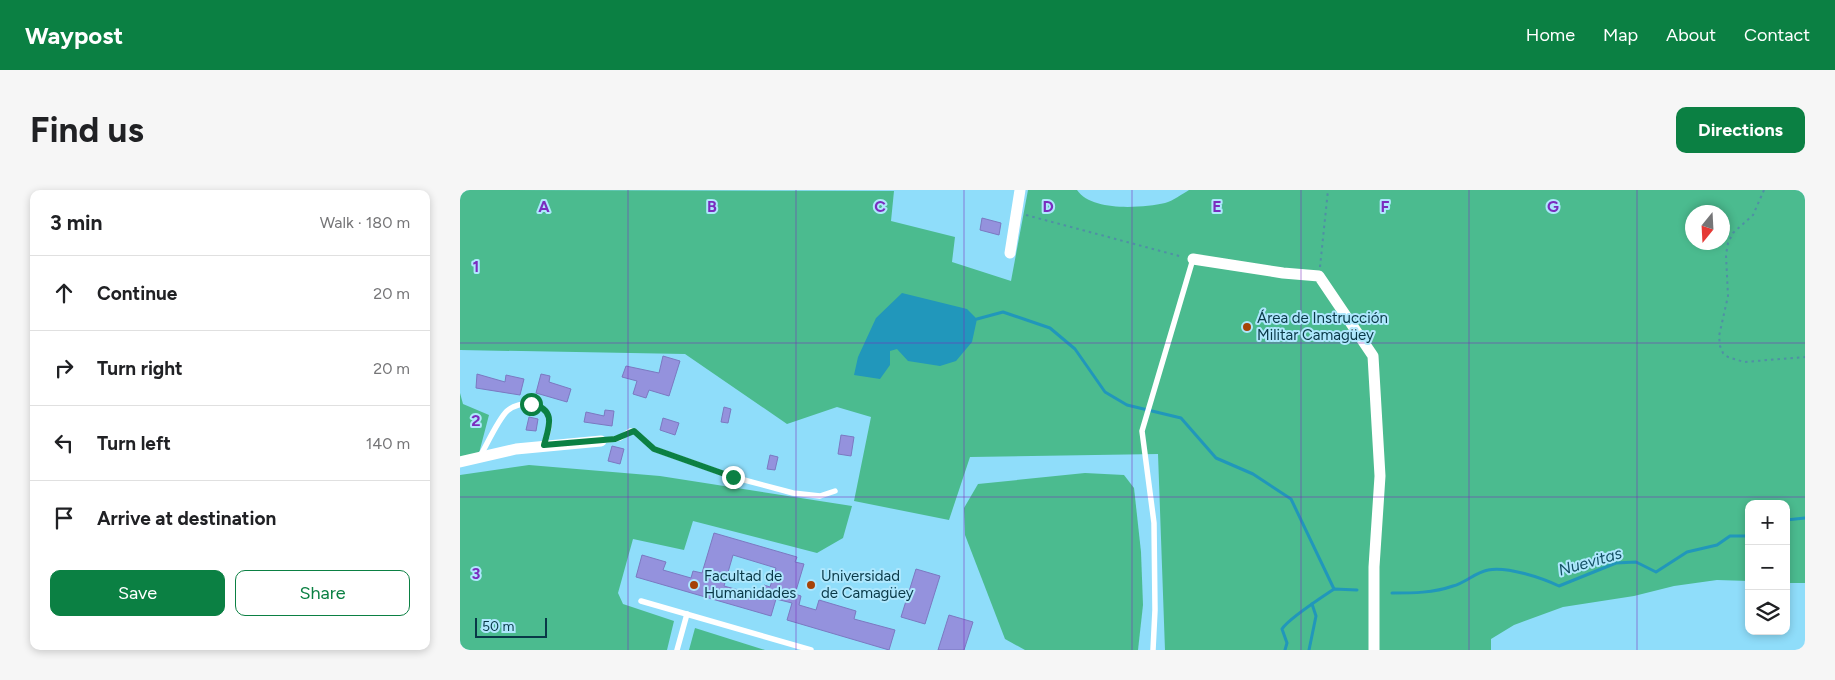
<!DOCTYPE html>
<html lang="en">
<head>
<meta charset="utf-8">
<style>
  body { margin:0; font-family:Figtree,sans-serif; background:#f6f6f6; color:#202124 }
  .controls { position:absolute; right:15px; bottom:15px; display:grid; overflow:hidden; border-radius:10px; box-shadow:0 2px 8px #0003 }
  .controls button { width:45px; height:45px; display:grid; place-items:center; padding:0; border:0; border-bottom:1px solid #e0e0e0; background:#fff; color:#202124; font:25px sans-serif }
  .compass { position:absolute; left:1225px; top:15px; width:45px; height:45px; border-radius:50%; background:#fff; box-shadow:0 2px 8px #0003; rotate:198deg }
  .scale { position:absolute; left:15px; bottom:12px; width:72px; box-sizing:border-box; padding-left:5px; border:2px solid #093847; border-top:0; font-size:14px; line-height:18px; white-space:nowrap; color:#093847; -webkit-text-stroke:4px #aee7fd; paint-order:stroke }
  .stop { position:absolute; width:15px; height:15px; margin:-11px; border:4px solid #0b8043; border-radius:50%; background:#fff }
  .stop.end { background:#0b8043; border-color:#fff; box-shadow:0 1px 5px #0008 }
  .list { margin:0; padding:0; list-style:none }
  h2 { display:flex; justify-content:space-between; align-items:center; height:65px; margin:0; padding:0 20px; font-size:21px }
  h2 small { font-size:16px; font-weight:400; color:#757577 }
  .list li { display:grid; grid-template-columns:32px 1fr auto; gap:15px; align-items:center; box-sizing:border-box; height:75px; padding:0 20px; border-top:1px solid #e0e0e0 }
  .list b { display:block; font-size:19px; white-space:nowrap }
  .list em { font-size:16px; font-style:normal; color:#757577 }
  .actions { display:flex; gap:10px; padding:15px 20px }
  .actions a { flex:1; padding:11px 0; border:1px solid #0b8043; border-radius:10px; text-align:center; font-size:18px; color:#0b8043 }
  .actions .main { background:#0b8043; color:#fff }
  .icon { flex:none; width:28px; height:28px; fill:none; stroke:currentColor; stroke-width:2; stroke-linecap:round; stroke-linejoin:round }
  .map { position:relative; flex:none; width:1345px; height:460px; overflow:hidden; border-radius:10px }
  header { display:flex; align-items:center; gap:30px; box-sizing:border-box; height:70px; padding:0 25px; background:#0b8043; color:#fff }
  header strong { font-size:24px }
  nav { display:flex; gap:28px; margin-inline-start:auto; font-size:18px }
  .intro { display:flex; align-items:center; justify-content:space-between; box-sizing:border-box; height:120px; padding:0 30px }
  h1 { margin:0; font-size:35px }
  .button { padding:12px 22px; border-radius:10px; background:#0b8043; color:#fff; font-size:18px; font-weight:700 }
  main { display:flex; gap:30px; padding:0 30px }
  aside { flex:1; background:#fff; border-radius:10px; box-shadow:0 2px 8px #0003 }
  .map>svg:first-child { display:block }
  .green { fill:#4bbb8f; fill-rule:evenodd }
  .water { fill:#2197bb }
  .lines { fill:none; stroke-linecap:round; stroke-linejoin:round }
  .stream { stroke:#2197bb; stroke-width:3 }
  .building { fill:#9492dd; stroke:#7b79c1; fill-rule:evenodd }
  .path { stroke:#508fa5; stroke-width:2; stroke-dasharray:2.5 4; stroke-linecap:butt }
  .lane { stroke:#fff; stroke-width:5.5 }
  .street { stroke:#fff; stroke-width:11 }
  .route { stroke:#0b8043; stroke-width:6 }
  .grid { fill:none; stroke:#7b2cbf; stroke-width:1; stroke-opacity:0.55 }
  .poi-dot { fill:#a64307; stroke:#aee7fd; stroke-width:2 }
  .labels { text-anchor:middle; stroke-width:4; stroke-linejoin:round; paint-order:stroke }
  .poi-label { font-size:15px; fill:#093847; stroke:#aee7fd; text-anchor:start }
  .water-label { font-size:16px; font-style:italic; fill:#124f63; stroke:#aee7fd }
  .grid-label { font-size:16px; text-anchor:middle; font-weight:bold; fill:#7b2cbf; stroke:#aee7fd; stroke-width:4; stroke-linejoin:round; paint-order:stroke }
</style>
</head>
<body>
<header>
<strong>Waypost</strong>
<nav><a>Home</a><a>Map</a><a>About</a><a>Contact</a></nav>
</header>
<div class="intro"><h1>Find us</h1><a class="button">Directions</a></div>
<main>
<aside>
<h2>3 min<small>Walk · 180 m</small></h2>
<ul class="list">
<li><svg class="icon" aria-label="ahead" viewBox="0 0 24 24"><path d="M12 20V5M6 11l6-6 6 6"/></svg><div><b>Continue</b></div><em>20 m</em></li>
<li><svg class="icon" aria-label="right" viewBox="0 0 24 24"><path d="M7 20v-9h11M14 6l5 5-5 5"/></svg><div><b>Turn right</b></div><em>20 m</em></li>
<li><svg class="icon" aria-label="left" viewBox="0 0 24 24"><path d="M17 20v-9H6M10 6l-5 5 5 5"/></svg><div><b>Turn left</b></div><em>140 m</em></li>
<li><svg class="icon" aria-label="arrive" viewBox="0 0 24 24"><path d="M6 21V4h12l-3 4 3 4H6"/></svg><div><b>Arrive at destination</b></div></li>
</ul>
<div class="actions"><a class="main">Save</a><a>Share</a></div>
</aside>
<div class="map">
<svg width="1345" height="460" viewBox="0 0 1345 460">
  <rect width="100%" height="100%" fill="#8fddfa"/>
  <g class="green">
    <path d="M0 0 434 1 431 31 495 47 492 72 551 91 568 0H617C632 22 682 18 705 13 713 11 722 4 729 0H1345V393H1326V314H1289V391L1257 390 1214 396 1174 406 1103 417 1054 435 1031 449V460H705L698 264 510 267 489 330 394 311 411 227 377 217 327 234 225 164 0 160ZM1232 22H1262V52H1232Z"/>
    <path d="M0 203 3 214 29 225 18 267 0 270Z"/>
    <path d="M69 275 200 286 392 316 383 348 357 363 233 331 224 360 173 349 158 403 163 414 214 431 207 460H0V285Z"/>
    <path d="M625 283 664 285 674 298 681 362 683 415 678 460H565L545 449 505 345 504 318 518 294Z"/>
    <path d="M235 438 305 460H229Z"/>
  </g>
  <path class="water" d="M442 103 507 119 517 129 512 152 496 171 480 176 448 171 437 159 430 161V175L420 189 394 185 398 167 416 128Z"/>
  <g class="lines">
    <g class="stream">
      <path d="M517 129 543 122 590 138 615 159 645 202 667 215 721 228 756 268 793 284 831 309 874 399"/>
      <path d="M1326 330 1345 328"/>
      <path d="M932 403C953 403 973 403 993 396 1005 393 1016 382 1028 380 1047 376 1082 388 1099 396L1156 373 1176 372 1196 382 1227 362 1257 355 1270 346H1289"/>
      <path d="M825 460 827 453 822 439C828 429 862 407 874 399L897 400"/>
      <path d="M849 460 856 426 852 414"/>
    </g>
  </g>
  <g class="building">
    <path d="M522 28 541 33 539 45 520 40Z"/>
    <path d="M203 166 220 171 209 206 189 200 186 208 173 204 177 191 162 187 166 176 199 183Z"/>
    <path d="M17 184 45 192 46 185 64 189 60 205 16 198Z"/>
    <path d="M81 184 90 186 89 192 111 199 107 212 76 203Z"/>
    <path d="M264 217 271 219 268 233 261 232Z"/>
    <path d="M145 220 154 221 152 236 124 232 126 222 144 226Z"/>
    <path d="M69 227 78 229 76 241 66 240Z"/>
    <path d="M203 228 219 233 215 245 200 240Z"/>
    <path d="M381 245 394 247 391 266 378 264Z"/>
    <path d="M152 256 164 259 160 274 148 271Z"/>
    <path d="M310 265 318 267 315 280 307 279Z"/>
    <path d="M254 343 337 367 335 372 344 374 335 404 341 406 339 415 356 420 359 410 396 421 394 429 435 440 429 460 327 430 332 413 316 409 311 426 176 387 182 365 206 372 203 380 231 388 233 381 242 383ZM273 365 316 378 310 397 304 395 300 406 264 396Z"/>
    <path d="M456 379 480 386 465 434 441 427Z"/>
    <path d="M489 425 513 432 504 460H478Z"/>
  </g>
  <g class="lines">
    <g class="path">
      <path d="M1304 0 1293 25 1273 43 1268 53 1266 65 1268 106 1259 146 1260 156 1263 163 1268 167 1284 172 1345 167"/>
      <path d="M566 25 723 67"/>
      <path d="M860 77 868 0"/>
    </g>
    <g class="lane">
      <path d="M141 251 160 248 170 241H174L194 259 273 287 333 303 360 306 375 301"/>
      <path d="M19 268C27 255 37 231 47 221 59 210 86 211 89 229 91 236 86 248 84 255"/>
      <path d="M181 411 351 460"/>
      <path d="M217 460 227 424"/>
      <path d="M693 460 695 420 694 333 682 241 733 69"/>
    </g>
    <g class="street">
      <path d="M550 63 560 0"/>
      <path d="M733 69 823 83 859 86 913 166 920 286 914 377V460"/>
      <path d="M0 272 56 259 141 251"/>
    </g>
  </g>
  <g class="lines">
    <path class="route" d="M71 214C97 219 89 237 84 255L155 249 174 241 194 259 273 287"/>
  </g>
  <path class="grid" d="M168 0V460M336 0V460M504 0V460M672 0V460M841 0V460M1009 0V460M1177 0V460M0 153H1345M0 307H1345"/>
  <g class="poi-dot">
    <circle cx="787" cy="137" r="5"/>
    <circle cx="234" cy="395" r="5"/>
    <circle cx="351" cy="395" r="5"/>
  </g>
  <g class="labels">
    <g class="poi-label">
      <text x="797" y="133">Área de Instrucción<tspan x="797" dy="17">Militar Camagüey</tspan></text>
      <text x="244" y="391">Facultad de<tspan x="244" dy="17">Humanidades</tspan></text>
      <text x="361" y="391">Universidad<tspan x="361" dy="17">de Camagüey</tspan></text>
    </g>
    <g class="water-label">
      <text transform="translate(1130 371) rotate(-16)" y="6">Nuevitas</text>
    </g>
  </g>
  <g class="grid-label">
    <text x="84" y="22">A</text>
    <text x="252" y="22">B</text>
    <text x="420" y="22">C</text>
    <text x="588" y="22">D</text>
    <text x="757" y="22">E</text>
    <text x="925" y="22">F</text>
    <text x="1093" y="22">G</text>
    <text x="16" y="82">1</text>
    <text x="16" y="236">2</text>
    <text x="16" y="389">3</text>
  </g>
</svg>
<div class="controls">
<button>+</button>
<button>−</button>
<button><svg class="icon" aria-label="layers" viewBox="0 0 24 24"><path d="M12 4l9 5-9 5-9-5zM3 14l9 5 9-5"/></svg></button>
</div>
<svg class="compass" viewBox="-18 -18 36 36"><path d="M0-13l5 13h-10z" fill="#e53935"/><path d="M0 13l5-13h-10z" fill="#757577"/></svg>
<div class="scale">50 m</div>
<div class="stop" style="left:71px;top:214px"></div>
<div class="stop end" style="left:273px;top:287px"></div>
</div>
</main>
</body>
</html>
